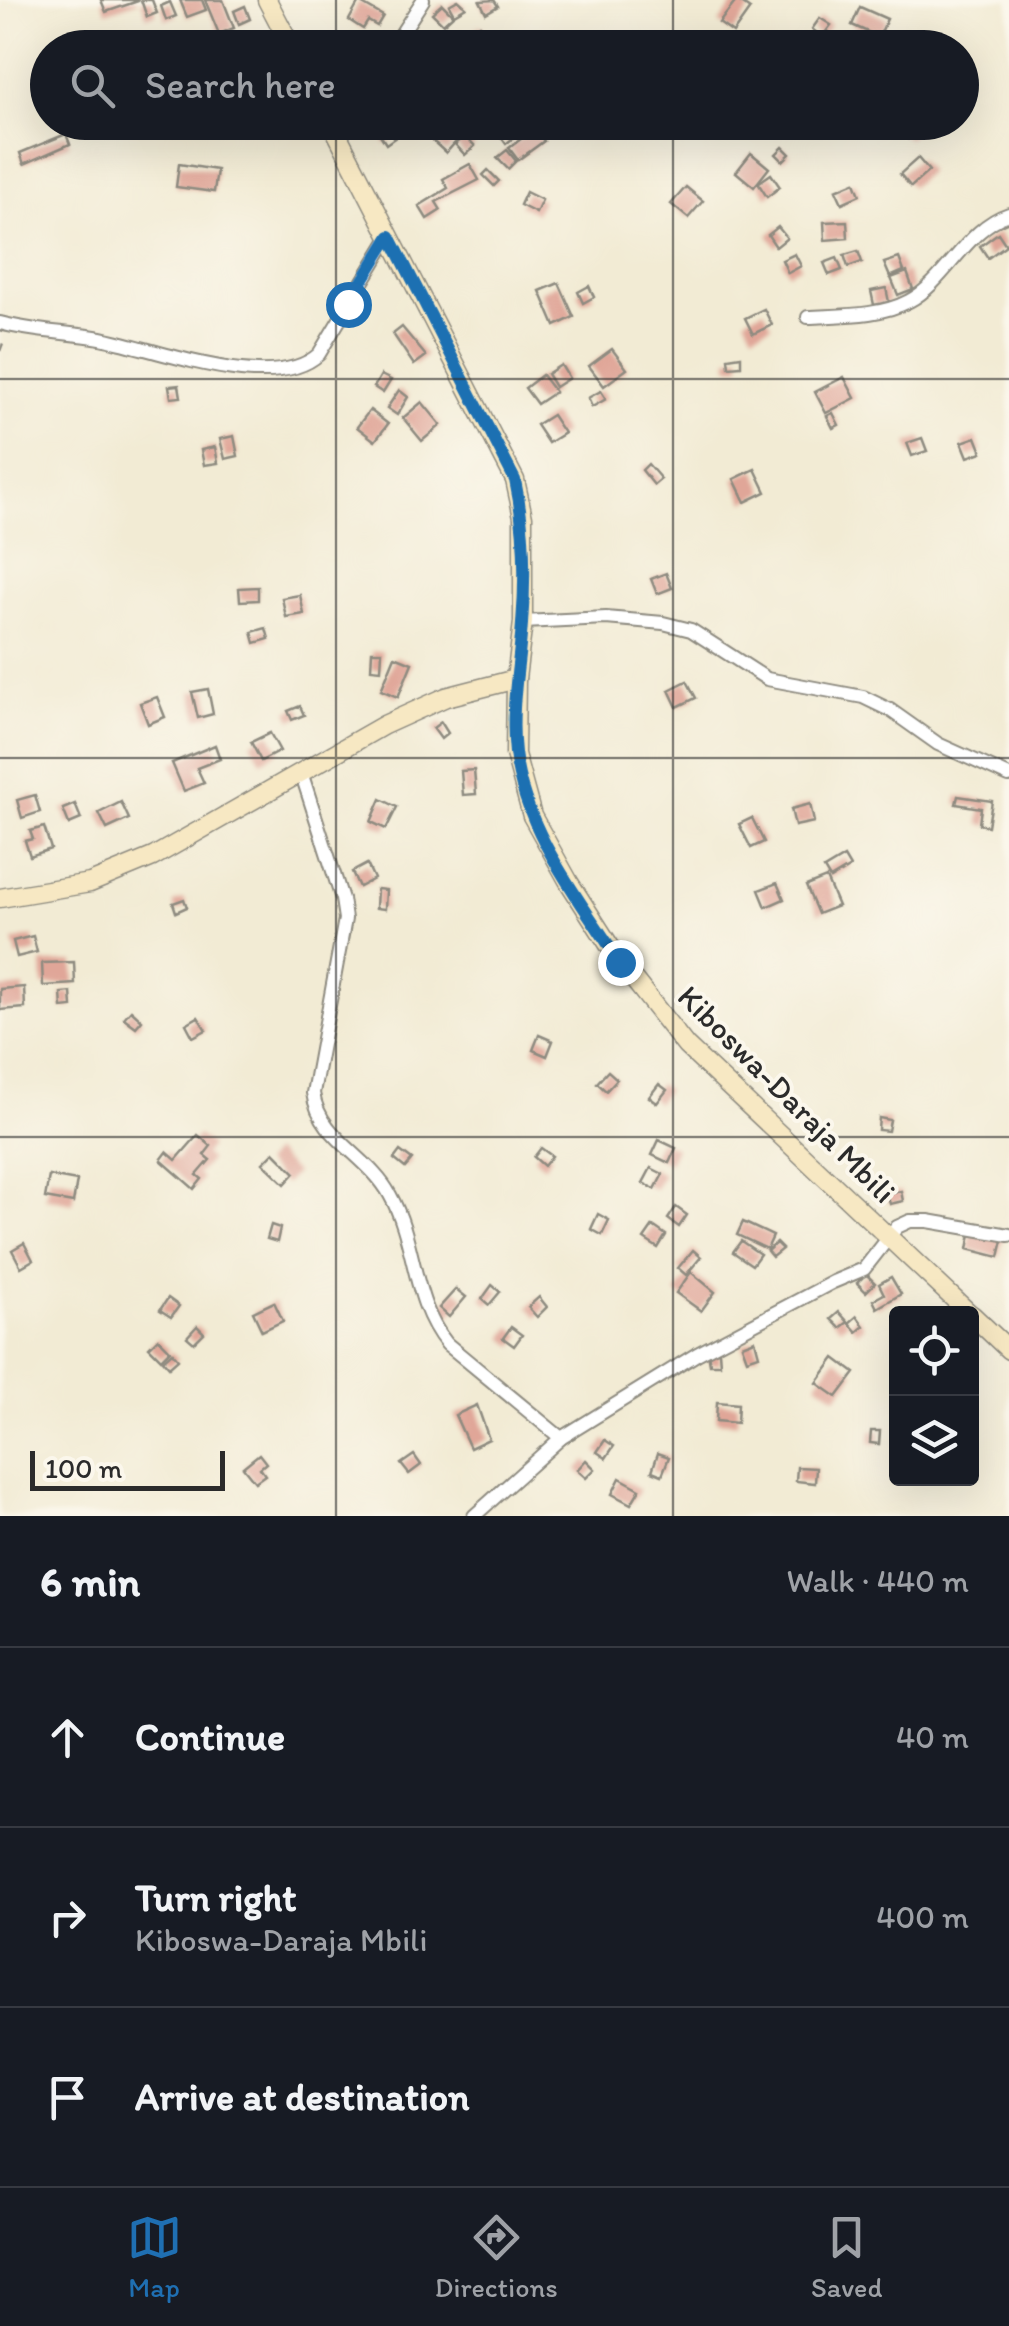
<!DOCTYPE html>
<html lang="en">
<head>
<meta charset="utf-8">
<style>
  body { margin:0; font-family:Itim,sans-serif; background:#242831; color:#f1f3f6 }
  .controls { position:absolute; right:30px; bottom:30px; display:grid; overflow:hidden; border-radius:10px; box-shadow:0 10px 40px #0002 }
  .controls button { width:90px; height:90px; display:grid; place-items:center; padding:0; border:0; border-bottom:2px solid #363941; background:#171b24; color:#f1f3f6; font:50px sans-serif }
  .scale { position:absolute; left:30px; bottom:25px; width:195px; box-sizing:border-box; padding-left:10px; border:5px solid #2b2b2b; border-top:0; font-size:28px; line-height:35px; white-space:nowrap; color:#2b2b2b; -webkit-text-stroke:8px #fbf7ec; paint-order:stroke }
  .stop { position:absolute; width:30px; height:30px; margin:-22px; border:8px solid #1f6fb2; border-radius:50%; background:#fff }
  .stop.end { background:#1f6fb2; border-color:#fff; box-shadow:0 2px 10px #0008 }
  .list { margin:0; padding:0; list-style:none }
  h2 { display:flex; justify-content:space-between; align-items:center; height:130px; margin:0; padding:0 40px; font-size:42px }
  h2 small { font-size:32px; font-weight:400; color:#9ea1a6 }
  .list li { display:grid; grid-template-columns:65px 1fr auto; gap:30px; align-items:center; box-sizing:border-box; height:180px; padding:0 40px; border-top:2px solid #363941 }
  .list b { display:block; font-size:38px; white-space:nowrap }
  .list p { margin:0; font-size:32px; white-space:nowrap; color:#9ea1a6 }
  .list em { font-size:32px; font-style:normal; color:#9ea1a6 }
  .icon { flex:none; width:55px; height:55px; fill:none; stroke:currentColor; stroke-width:2; stroke-linecap:round; stroke-linejoin:round }
  .map { position:relative; flex:none; width:1009px; height:1516px; overflow:hidden }
  .search { position:absolute; background:#171b24; box-shadow:0 10px 40px #0002; left:30px; right:30px; top:30px; height:110px; display:flex; align-items:center; gap:25px; box-sizing:border-box; padding:0 35px; border-radius:55px; color:#9ea1a6; font-size:38px }
  .sheet { height:670px; background:#171b24 }
  nav { display:flex; justify-content:space-around; align-items:center; box-sizing:border-box; height:140px; border-top:2px solid #363941; background:#171b24; font-size:28px; color:#9ea1a6 }
  nav a { display:grid; justify-items:center; gap:5px }
  nav .on { color:#1f6fb2 }
  .map>svg:first-child { display:block }
  .building { fill:#e0a698 }
  .lines { fill:none; stroke-linecap:round; stroke-linejoin:round }
  .minor-casing { stroke:#8e8b80; stroke-width:16 }
  .secondary-casing { stroke:#8e8b80; stroke-width:21 }
  .path { stroke:#8e8b80; stroke-width:2.5; stroke-dasharray:8 8; stroke-linecap:butt }
  .minor { stroke:#fff; stroke-width:12 }
  .secondary { stroke:#f7e8c3; stroke-width:18 }
  .route { stroke:#1f6fb2; stroke-width:12 }
  .grid { fill:none; stroke:#2b2b2b; stroke-width:2.5; stroke-opacity:0.55 }
  .labels { text-anchor:middle; stroke-width:8; stroke-linejoin:round; paint-order:stroke }
  .street-label { font-size:32px; fill:#2b2b2b; stroke:#fbf7ec }
</style>
</head>
<body>
<div class="map">
<svg width="1009" height="1516" viewBox="0 0 1009 1516">
  <rect width="100%" height="100%" fill="#fbf7ec"/>
  <filter id="ink" filterUnits="userSpaceOnUse"><feTurbulence type="fractalNoise" baseFrequency=".01" numOctaves="2"/><feDisplacementMap in="SourceGraphic" scale="20" xChannelSelector="R" yChannelSelector="G"/><feConvolveMatrix kernelMatrix="1 2 1 2 8 2 1 2 1" color-interpolation-filters="sRGB"/></filter>
  <filter id="wash" filterUnits="userSpaceOnUse"><feTurbulence type="fractalNoise" baseFrequency=".0048" numOctaves="4" result="noise"/><feDisplacementMap in="SourceGraphic" scale="40" xChannelSelector="R" yChannelSelector="G"/><feGaussianBlur stdDeviation="2.25" result="paint"/><feColorMatrix in="noise" values="0 0 0 0 0 0 0 0 0 0 0 0 0 0 0 0 0 1.4 0 .05"/><feComposite in="paint" operator="in"/></filter>
  <g filter="url(#wash)">
    <rect width="100%" height="100%" fill="#f2ebd4"/>
    <g id="blocks">
      <g class="building">
        <path d="M101 0H138V1L106 12Z"/>
        <path d="M141 0H152L157 13 147 17Z"/>
        <path d="M180 0H202L206 10 187 17Z"/>
        <path d="M205 0H223L234 28 219 34Z"/>
        <path d="M458 0 466 7 454 14 449 5Z"/>
        <path d="M494 0 498 6 486 13 480 1Z"/>
        <path d="M737 0 750 9 733 33 719 23Z"/>
        <path d="M170 2 176 16 166 20 161 6Z"/>
        <path d="M359 2 383 16 377 26 368 21 363 29 349 20Z"/>
        <path d="M442 4 453 15 443 24 432 13Z"/>
        <path d="M245 6 250 19 239 24 234 11Z"/>
        <path d="M860 7 887 19 879 37 852 25Z"/>
        <path d="M820 18 831 25 822 37 812 29Z"/>
        <path d="M480 25 487 32 479 39 472 32Z"/>
        <path d="M467 34 475 42 464 48 459 43Z"/>
        <path d="M417 122H444L460 137 446 153 415 125Z"/>
        <path d="M449 122H463L472 131 466 137 475 146 465 155 455 144 463 137Z"/>
        <path d="M511 122H532L506 144 498 133Z"/>
        <path d="M901 122H909L917 130 908 139 897 127Z"/>
        <path d="M389 126 396 137 386 144 379 133Z"/>
        <path d="M534 129 544 141 518 160 509 148Z"/>
        <path d="M66 134 70 144 24 164 20 153Z"/>
        <path d="M783 147 790 154 783 161 776 154Z"/>
        <path d="M507 150 516 161 508 169 497 158Z"/>
        <path d="M751 153 769 168 754 187 736 172Z"/>
        <path d="M918 158 929 171 911 187 900 174Z"/>
        <path d="M179 164 217 170 214 192 176 187Z"/>
        <path d="M470 164 479 180 436 202 441 210 427 219 419 206 448 188 443 179Z"/>
        <path d="M488 170 499 181 494 186 483 175Z"/>
        <path d="M771 174 780 187 767 197 758 183Z"/>
        <path d="M855 182 860 195 842 203 836 190Z"/>
        <path d="M686 187 703 201 688 218 671 204Z"/>
        <path d="M526 192 542 200 536 213 520 205Z"/>
        <path d="M847 221 848 238 825 240 824 222Z"/>
        <path d="M778 227 787 238 776 247 768 235Z"/>
        <path d="M998 233 1006 245 988 258 980 246Z"/>
        <path d="M858 251 862 262 848 267 844 255Z"/>
        <path d="M795 254 801 266 788 273 782 260Z"/>
        <path d="M837 258 842 270 829 275 824 263Z"/>
        <path d="M899 258 904 271 890 277 884 263Z"/>
        <path d="M907 272 913 289 898 295 891 278Z"/>
        <path d="M559 283 574 317 555 326 540 291Z"/>
        <path d="M589 286 594 297 583 303 578 292Z"/>
        <path d="M886 288 889 302 874 305 871 291Z"/>
        <path d="M764 309 772 325 753 334 745 318Z"/>
        <path d="M402 327 426 356 414 365 393 334Z"/>
        <path d="M612 349 627 369 604 386 589 366Z"/>
        <path d="M741 356V366L729 367 728 358Z"/>
        <path d="M561 365 569 378 555 387 547 374Z"/>
        <path d="M381 375 391 380 383 393 374 387Z"/>
        <path d="M542 375 555 392 537 404 525 388Z"/>
        <path d="M844 377 855 398 826 413 815 392Z"/>
        <path d="M179 385 181 397 171 398 169 386Z"/>
        <path d="M399 390 408 397 397 415 387 408Z"/>
        <path d="M601 391 606 399 592 407 588 398Z"/>
        <path d="M422 402 441 425 422 441 403 418Z"/>
        <path d="M370 410 388 424 375 441 357 427Z"/>
        <path d="M833 413 839 425 833 428 827 416Z"/>
        <path d="M552 415 564 433 548 443 536 425Z"/>
        <path d="M234 436 238 456 225 459 220 439Z"/>
        <path d="M976 437 982 452 968 457 962 442Z"/>
        <path d="M922 438 927 451 912 456 907 443Z"/>
        <path d="M215 447 218 463 204 465 201 450Z"/>
        <path d="M648 464 661 479 654 485 642 470Z"/>
        <path d="M755 469 766 492 745 502 734 479Z"/>
        <path d="M666 573 672 588 657 594 651 579Z"/>
        <path d="M258 587V600L240 601 239 588Z"/>
        <path d="M300 595 304 614 286 617 282 598Z"/>
        <path d="M266 628 269 639 255 643 252 632Z"/>
        <path d="M372 651H382L381 670 371 669Z"/>
        <path d="M395 656 412 663 398 697 381 690Z"/>
        <path d="M687 681 696 698 677 707 669 690Z"/>
        <path d="M208 689 213 714 198 718 192 692Z"/>
        <path d="M157 697 165 717 148 724 140 703Z"/>
        <path d="M300 706 304 715 292 720 288 711Z"/>
        <path d="M441 722 448 733 441 739 433 728Z"/>
        <path d="M270 733 280 751 261 761 251 742Z"/>
        <path d="M215 745 220 759 197 768 204 783 184 791 172 763Z"/>
        <path d="M474 770 476 794 463 795 461 771Z"/>
        <path d="M35 795 40 812 22 818 17 800Z"/>
        <path d="M958 796 992 801 988 826 979 824 981 808 956 804Z"/>
        <path d="M381 799 397 807 386 829 371 822Z"/>
        <path d="M121 802 129 819 107 829 99 813Z"/>
        <path d="M75 804 81 819 69 824 63 809Z"/>
        <path d="M810 804 814 822 795 826 791 809Z"/>
        <path d="M752 818 764 842 751 848 739 824Z"/>
        <path d="M44 827 51 849 30 856 25 841 33 839 30 831Z"/>
        <path d="M844 857 850 867 830 879 824 869Z"/>
        <path d="M367 864 374 879 359 887 352 872Z"/>
        <path d="M826 878 838 906 818 914 806 886Z"/>
        <path d="M777 883 784 899 766 907 759 890Z"/>
        <path d="M377 889 386 890 385 909 376 908Z"/>
        <path d="M184 899 187 907 176 912 173 903Z"/>
        <path d="M33 936 37 952 17 957 13 941Z"/>
        <path d="M74 962 75 984 43 986 42 963Z"/>
        <path d="M24 987 25 1008 0 1010V989Z"/>
        <path d="M71 992 72 1007 62 1008 61 993Z"/>
        <path d="M131 1010 142 1020 136 1027 124 1018Z"/>
        <path d="M198 1017 206 1030 193 1037 186 1024Z"/>
        <path d="M539 1035 553 1041 547 1056 533 1050Z"/>
        <path d="M608 1071 617 1079 606 1091 597 1083Z"/>
        <path d="M659 1084 667 1090 657 1103 649 1097Z"/>
        <path d="M879 1118 890 1120 888 1131 878 1130Z"/>
        <path d="M198 1135 211 1146 204 1155 210 1160 197 1175 202 1179 194 1189 161 1160 167 1152 176 1160Z"/>
        <path d="M659 1140 676 1148 669 1163 652 1155Z"/>
        <path d="M541 1148 552 1156 544 1166 534 1157Z"/>
        <path d="M400 1151 412 1160 405 1168 394 1159Z"/>
        <path d="M274 1152 295 1173 285 1184 263 1163Z"/>
        <path d="M651 1168 663 1174 655 1189 643 1183Z"/>
        <path d="M49 1176 77 1181 73 1203 45 1198Z"/>
        <path d="M901 1191 903 1201 890 1204 887 1194Z"/>
        <path d="M676 1207 687 1215 679 1227 668 1219Z"/>
        <path d="M598 1214 609 1220 602 1235 591 1229Z"/>
        <path d="M743 1222 773 1236 767 1249 737 1235Z"/>
        <path d="M271 1225 280 1228 277 1242 267 1239Z"/>
        <path d="M653 1226 666 1235 658 1248 644 1239Z"/>
        <path d="M972 1229 1004 1236 999 1257 968 1249Z"/>
        <path d="M741 1241 760 1254 752 1265 733 1252Z"/>
        <path d="M24 1243 33 1260 21 1267 12 1250Z"/>
        <path d="M776 1243 782 1249 772 1257 767 1251Z"/>
        <path d="M693 1250 701 1257 686 1275 678 1268Z"/>
        <path d="M691 1272 715 1292 701 1311 676 1293Z"/>
        <path d="M866 1274 875 1283 866 1292 857 1283Z"/>
        <path d="M891 1277 901 1294 877 1308 873 1300 884 1294 879 1284Z"/>
        <path d="M492 1285 500 1292 489 1305 482 1299Z"/>
        <path d="M456 1289 466 1297 449 1317 439 1308Z"/>
        <path d="M539 1297 547 1307 537 1317 528 1307Z"/>
        <path d="M168 1298 179 1306 171 1317 160 1310Z"/>
        <path d="M274 1302 283 1321 262 1331 253 1312Z"/>
        <path d="M839 1312 848 1322 840 1328 831 1319Z"/>
        <path d="M857 1316 864 1326 857 1332 849 1323Z"/>
        <path d="M197 1326 204 1333 194 1343 187 1337Z"/>
        <path d="M511 1327 522 1335 514 1346 503 1338Z"/>
        <path d="M158 1338 170 1350 161 1359 149 1347Z"/>
        <path d="M755 1340 759 1355 747 1359 742 1345Z"/>
        <path d="M719 1351 720 1364H710L708 1352Z"/>
        <path d="M172 1352 178 1359 169 1367 163 1360Z"/>
        <path d="M835 1358 855 1373 837 1397 817 1383Z"/>
        <path d="M717 1402 738 1404 737 1423 716 1421Z"/>
        <path d="M477 1405 489 1439 470 1448 455 1415Z"/>
        <path d="M871 1431H880L879 1444 870 1443Z"/>
        <path d="M605 1440 614 1446 606 1458 597 1452Z"/>
        <path d="M658 1453 669 1457 662 1475 652 1471Z"/>
        <path d="M259 1454 266 1463 260 1468 265 1475 255 1482 243 1467Z"/>
        <path d="M414 1455 421 1465 409 1474 401 1464Z"/>
        <path d="M586 1460 595 1469 586 1478 577 1470Z"/>
        <path d="M797 1467 816 1468 815 1483 796 1481Z"/>
        <path d="M620 1478 640 1489 631 1504 612 1494Z"/>
      </g>
    </g>
  </g>
  <g filter="url(#ink)">
    <use href="#blocks" fill-opacity="0" stroke="#8e8b80" stroke-width="2.5"/>
    <g class="lines">
      <defs>
        <g id="minor">
          <path d="M392 48 423 0"/>
          <path d="M808 317C840 315 879 317 909 301 947 281 966 228 1009 214"/>
          <path d="M0 323C33 332 67 332 101 338 157 349 274 396 319 354L390 236"/>
          <path d="M523 622 606 618 663 623 691 630 767 679 863 697 890 710 938 744 1009 776"/>
          <path d="M301 772 342 899 345 919 313 1093C319 1138 369 1156 390 1195 417 1243 411 1300 447 1344L561 1438"/>
          <path d="M474 1516 561 1438 697 1354 833 1282 864 1269 897 1227 910 1221H928L1009 1235"/>
        </g>
        <g id="secondary">
          <path d="M267 0 292 48"/>
          <path d="M331 122 515 480 523 517V622L516 679 515 754 532 816 570 884 620 962 686 1046 970 1314"/>
          <path d="M0 898 90 883 153 857 384 725 446 697 516 679"/>
          <path d="M972 1315 1009 1350"/>
        </g>
      </defs>
      <use href="#minor" class="minor-casing"/>
      <use href="#secondary" class="secondary-casing"/>
      <path class="path" d="M0 351 5 338"/>
      <use href="#minor" class="minor"/>
      <use href="#secondary" class="secondary"/>
    </g>
  </g>
  <g class="lines" filter="url(#ink)">
    <path class="route" d="M348 304 390 236 515 480C525 526 526 576 522 624 519 667 510 709 515 753 524 830 579 899 620 962"/>
  </g>
  <path class="grid" d="M336 0V48M673 0V48M336 122V1516M673 122V1516M0 379H1009M0 758H1009M0 1137H1009"/>
  <g class="labels">
    <g class="street-label">
      <text transform="translate(787 1094) rotate(45)" y="11">Kiboswa-Daraja Mbili</text>
    </g>
  </g>
</svg>
<div class="controls">
<button><svg class="icon" aria-label="locate" viewBox="0 0 24 24"><circle cx="12" cy="12" r="6"/><path d="M12 2v4M12 18v4M2 12h4M18 12h4"/></svg></button>
<button><svg class="icon" aria-label="layers" viewBox="0 0 24 24"><path d="M12 4l9 5-9 5-9-5zM3 14l9 5 9-5"/></svg></button>
</div>
<div class="scale">100 m</div>
<div class="stop" style="left:348px;top:304px"></div>
<div class="stop end" style="left:620px;top:962px"></div>
<div class="search"><svg class="icon" aria-label="search" viewBox="0 0 24 24"><circle cx="10" cy="10" r="6"/><path d="M15 15l6 6"/></svg>Search here</div>
</div>
<section class="sheet">
<h2>6 min<small>Walk · 440 m</small></h2>
<ul class="list">
<li><svg class="icon" aria-label="ahead" viewBox="0 0 24 24"><path d="M12 20V5M6 11l6-6 6 6"/></svg><div><b>Continue</b></div><em>40 m</em></li>
<li><svg class="icon" aria-label="right" viewBox="0 0 24 24"><path d="M7 20v-9h11M14 6l5 5-5 5"/></svg><div><b>Turn right</b><p>Kiboswa-Daraja Mbili</p></div><em>400 m</em></li>
<li><svg class="icon" aria-label="arrive" viewBox="0 0 24 24"><path d="M6 21V4h12l-3 4 3 4H6"/></svg><div><b>Arrive at destination</b></div></li>
</ul>
</section>
<nav>
<a class="on"><svg class="icon" aria-label="map" viewBox="0 0 24 24"><path d="M3 6l6-2 6 2 6-2v14l-6 2-6-2-6 2zM9 4v14M15 6v14"/></svg>Map</a>
<a><svg class="icon" aria-label="directions" viewBox="0 0 24 24"><path d="M12 3l9 9-9 9-9-9zM9 14v-3h6M13 9l2 2-2 2"/></svg>Directions</a>
<a><svg class="icon" aria-label="saved" viewBox="0 0 24 24"><path d="M7 4h10v16l-5-4-5 4z"/></svg>Saved</a>
</nav>
</body>
</html>
